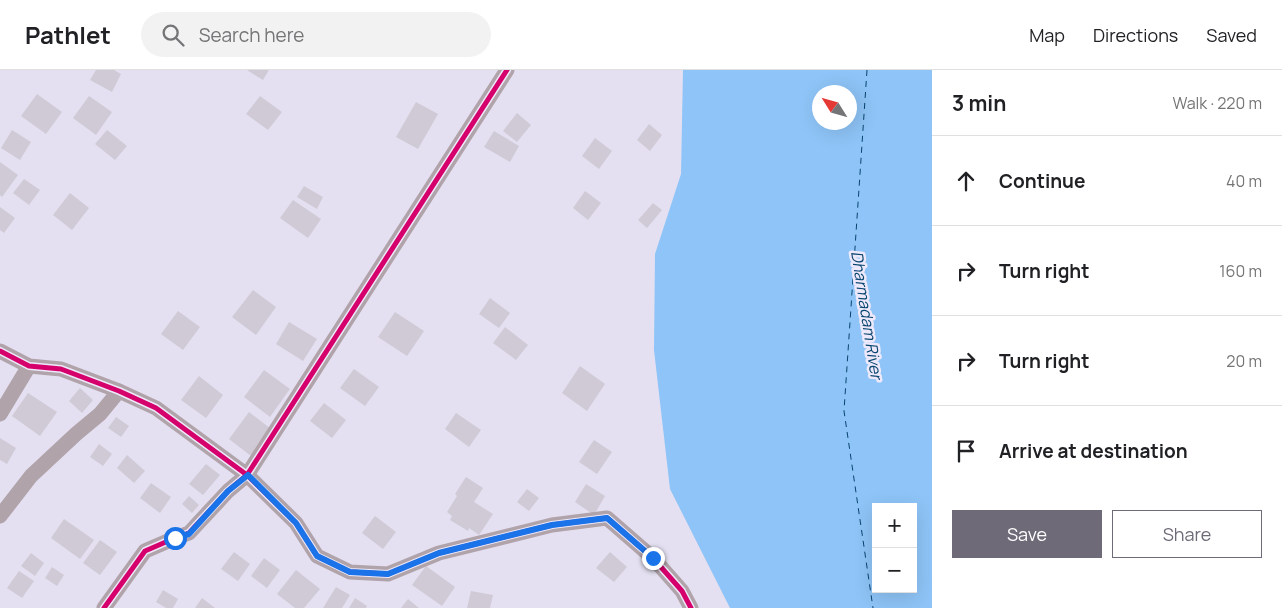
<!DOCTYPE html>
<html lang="en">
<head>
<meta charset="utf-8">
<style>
  body { margin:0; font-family:Manrope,sans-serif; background:#f2f2f2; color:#202124 }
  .controls { position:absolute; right:15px; bottom:15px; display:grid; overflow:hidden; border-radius:0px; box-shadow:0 5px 20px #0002 }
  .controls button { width:45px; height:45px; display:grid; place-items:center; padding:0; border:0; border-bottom:1px solid #e0e0e0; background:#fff; color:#202124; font:25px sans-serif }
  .compass { position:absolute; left:812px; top:15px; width:45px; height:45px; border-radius:50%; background:#fff; box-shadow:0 5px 20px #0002; rotate:307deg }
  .stop { position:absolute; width:15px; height:15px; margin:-11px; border:4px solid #1a73e8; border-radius:50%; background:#fff }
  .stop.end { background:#1a73e8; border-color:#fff; box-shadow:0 1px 5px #0008 }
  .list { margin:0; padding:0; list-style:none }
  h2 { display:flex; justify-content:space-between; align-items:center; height:65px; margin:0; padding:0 20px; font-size:21px }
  h2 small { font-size:16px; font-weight:400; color:#757577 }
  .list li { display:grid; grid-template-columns:32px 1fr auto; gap:15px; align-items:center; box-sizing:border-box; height:90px; padding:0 20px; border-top:1px solid #e0e0e0 }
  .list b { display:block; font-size:19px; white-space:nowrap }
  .list em { font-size:16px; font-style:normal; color:#757577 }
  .actions { display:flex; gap:10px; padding:15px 20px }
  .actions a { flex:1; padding:11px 0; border:1px solid #6e6a77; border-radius:0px; text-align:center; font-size:18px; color:#6e6a77 }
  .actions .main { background:#6e6a77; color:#fff }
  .icon { flex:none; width:28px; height:28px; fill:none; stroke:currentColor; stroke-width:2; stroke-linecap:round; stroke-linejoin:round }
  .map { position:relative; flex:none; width:932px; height:538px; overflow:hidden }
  header { display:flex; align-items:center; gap:30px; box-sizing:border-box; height:70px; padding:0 25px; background:#fff; border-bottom:1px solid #e0e0e0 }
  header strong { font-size:24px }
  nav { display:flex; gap:28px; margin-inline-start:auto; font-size:18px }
  .search { width:350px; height:45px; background:#f2f2f2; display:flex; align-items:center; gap:12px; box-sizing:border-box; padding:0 18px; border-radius:28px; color:#757577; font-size:19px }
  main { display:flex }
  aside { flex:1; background:#fff }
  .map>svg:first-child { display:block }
  .water { fill:#8ec4f7; fill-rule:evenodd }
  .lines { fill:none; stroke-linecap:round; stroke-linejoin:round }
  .ferry { stroke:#08456f; stroke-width:1; stroke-dasharray:6 5; stroke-linecap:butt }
  .building { fill:#d0cad6 }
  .street { stroke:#b0a3aa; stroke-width:15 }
  .cycleway-casing { stroke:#ede9fa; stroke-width:8 }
  .cycleway { stroke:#d6006c; stroke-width:5 }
  .route { stroke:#1a73e8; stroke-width:6 }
  .labels { text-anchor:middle; stroke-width:5; stroke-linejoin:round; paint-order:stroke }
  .water-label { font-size:16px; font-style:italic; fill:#08456f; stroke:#ede9fa }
</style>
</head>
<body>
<header>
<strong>Pathlet</strong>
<div class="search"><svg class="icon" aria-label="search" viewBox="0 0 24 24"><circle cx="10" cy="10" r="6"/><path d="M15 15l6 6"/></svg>Search here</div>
<nav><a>Map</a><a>Directions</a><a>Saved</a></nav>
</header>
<main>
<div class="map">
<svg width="932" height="538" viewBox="0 0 932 538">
  <rect width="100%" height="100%" fill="#e4e0f1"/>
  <path class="water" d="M683 0H932V538H730L670 419 654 280 655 184 681 104ZM819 22H849V52H819ZM876 437H913V519H876Z"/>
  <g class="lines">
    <path class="ferry" d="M867 0 844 341 873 538"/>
  </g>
  <g class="building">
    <path d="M96 0H114L121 4 112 22 90 10Z"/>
    <path d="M247 0H269L263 10Z"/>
    <path d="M37 24 62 42 46 64 21 46Z"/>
    <path d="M89 26 112 42 96 65 73 48Z"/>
    <path d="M260 26 282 42 268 60 246 44Z"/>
    <path d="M416 32 438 44 418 79 396 67Z"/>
    <path d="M517 43 531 55 517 72 503 61Z"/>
    <path d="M649 54 662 65 650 81 637 70Z"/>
    <path d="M12 60 31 72 20 90 1 78Z"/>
    <path d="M107 60 127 76 115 90 95 74Z"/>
    <path d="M494 61 519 76 510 92 484 77Z"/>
    <path d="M595 68 612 81 599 99 582 86Z"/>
    <path d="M0 92 18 105 2 127 0 125Z"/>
    <path d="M24 109 40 120 29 135 13 123Z"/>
    <path d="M304 116 323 127 317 139 297 127Z"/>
    <path d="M585 121 601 133 588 150 573 138Z"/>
    <path d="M70 123 89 138 72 160 53 145Z"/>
    <path d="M293 130 321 149 308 168 280 148Z"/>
    <path d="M653 133 662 140 647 158 638 150Z"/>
    <path d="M0 137 15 148 4 163 0 160Z"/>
    <path d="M253 220 276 237 256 265 232 247Z"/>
    <path d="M490 228 510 243 499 258 479 244Z"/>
    <path d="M178 241 200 257 183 280 161 264Z"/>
    <path d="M395 242 424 261 407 286 378 267Z"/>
    <path d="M289 252 317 269 303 291 276 274Z"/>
    <path d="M505 257 528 275 516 290 493 273Z"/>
    <path d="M580 296 605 314 587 341 562 323Z"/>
    <path d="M354 299 379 317 365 336 340 318Z"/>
    <path d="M264 300 290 319 270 347 244 327Z"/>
    <path d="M199 306 223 325 206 348 181 330Z"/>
    <path d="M80 318 93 330 82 343 69 331Z"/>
    <path d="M28 323 57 342 40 366 12 346Z"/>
    <path d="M324 333 346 350 332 368 310 351Z"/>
    <path d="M249 342 271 359 251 386 229 369Z"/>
    <path d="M456 343 481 360 469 377 445 359Z"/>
    <path d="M116 347 129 356 121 367 108 358Z"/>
    <path d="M0 368 16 378 7 394 0 390Z"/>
    <path d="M594 370 612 382 597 404 579 392Z"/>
    <path d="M99 374 112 384 103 396 90 387Z"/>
    <path d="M127 385 145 401 134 413 117 398Z"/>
    <path d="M206 394 220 405 203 425 189 414Z"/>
    <path d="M466 407 483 418 474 432 493 444 479 465 469 458 468 461 450 450 452 446 447 442 457 426 455 424Z"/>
    <path d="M151 413 171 427 160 443 140 428Z"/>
    <path d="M586 414 605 426 594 445 575 432Z"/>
    <path d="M527 419 539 428 529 441 517 432Z"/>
    <path d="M189 426 199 435 192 443 182 434Z"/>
    <path d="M375 446 396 462 383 479 362 463Z"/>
    <path d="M64 449 94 470 80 489 51 468Z"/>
    <path d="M100 470 117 482 100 505 83 493Z"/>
    <path d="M234 482 250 494 238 511 221 499Z"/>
    <path d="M610 482 627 497 614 512 596 498Z"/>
    <path d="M31 483 44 493 35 506 21 496Z"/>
    <path d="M264 488 280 500 267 518 251 506Z"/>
    <path d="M426 496 455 517 442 536 412 515Z"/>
    <path d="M52 497 64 505 57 516 45 508Z"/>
    <path d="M296 500 320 519 304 538H295L277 524Z"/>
    <path d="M19 501 34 511 22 528 7 518Z"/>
    <path d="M336 517 350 525 342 538H323Z"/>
    <path d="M163 520 178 529 173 538H166L156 532Z"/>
    <path d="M471 521 493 525 490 538H467Z"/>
    <path d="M202 528 215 538H195Z"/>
    <path d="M355 528 367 536 366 538H349Z"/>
    <path d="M408 529 419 538H401Z"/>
  </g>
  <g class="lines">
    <g class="street">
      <path d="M0 281 29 296 61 299 119 321 156 338 247 405 296 453 317 486 350 502 388 504 439 483 552 455 607 448 653 488 682 521 691 538"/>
      <path d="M0 344 29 296"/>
      <path d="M0 446 31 406 76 364 100 344 119 321"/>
      <path d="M104 538 145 481 175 468 189 463 228 421 247 405 507 0"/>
    </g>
    <defs>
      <g id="cycleway">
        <path d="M0 281 29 296 61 299 119 321 156 338 247 405 296 453 317 486 350 502 388 504 439 483 552 455 607 448 653 488 682 521 691 538"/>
        <path d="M104 538 145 481 175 468 189 463 228 421 247 405 507 0"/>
      </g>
    </defs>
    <use href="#cycleway" class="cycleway-casing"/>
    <use href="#cycleway" class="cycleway"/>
  </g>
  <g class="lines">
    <path class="route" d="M175 468 189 464 228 421 248 405 296 453 317 486 350 502 388 504 439 483 552 455 607 448 653 488"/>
  </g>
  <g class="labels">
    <g class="water-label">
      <text transform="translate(867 245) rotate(81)" y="6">Dharmadam River</text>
    </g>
  </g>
</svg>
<div class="controls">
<button>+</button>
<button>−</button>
</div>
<svg class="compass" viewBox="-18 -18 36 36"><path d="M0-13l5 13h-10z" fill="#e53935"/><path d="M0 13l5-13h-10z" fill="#757577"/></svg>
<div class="stop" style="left:175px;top:468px"></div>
<div class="stop end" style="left:653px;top:488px"></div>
</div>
<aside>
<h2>3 min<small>Walk · 220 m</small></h2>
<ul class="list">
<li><svg class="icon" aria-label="ahead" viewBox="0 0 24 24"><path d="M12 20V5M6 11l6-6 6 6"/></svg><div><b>Continue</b></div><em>40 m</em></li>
<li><svg class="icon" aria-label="right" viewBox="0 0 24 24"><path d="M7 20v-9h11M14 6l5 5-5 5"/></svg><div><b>Turn right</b></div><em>160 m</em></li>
<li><svg class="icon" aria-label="right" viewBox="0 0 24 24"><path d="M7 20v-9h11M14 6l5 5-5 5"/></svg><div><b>Turn right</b></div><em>20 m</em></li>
<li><svg class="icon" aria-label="arrive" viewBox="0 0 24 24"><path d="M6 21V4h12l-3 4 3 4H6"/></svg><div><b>Arrive at destination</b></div></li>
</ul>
<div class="actions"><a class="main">Save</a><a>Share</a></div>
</aside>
</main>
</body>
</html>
